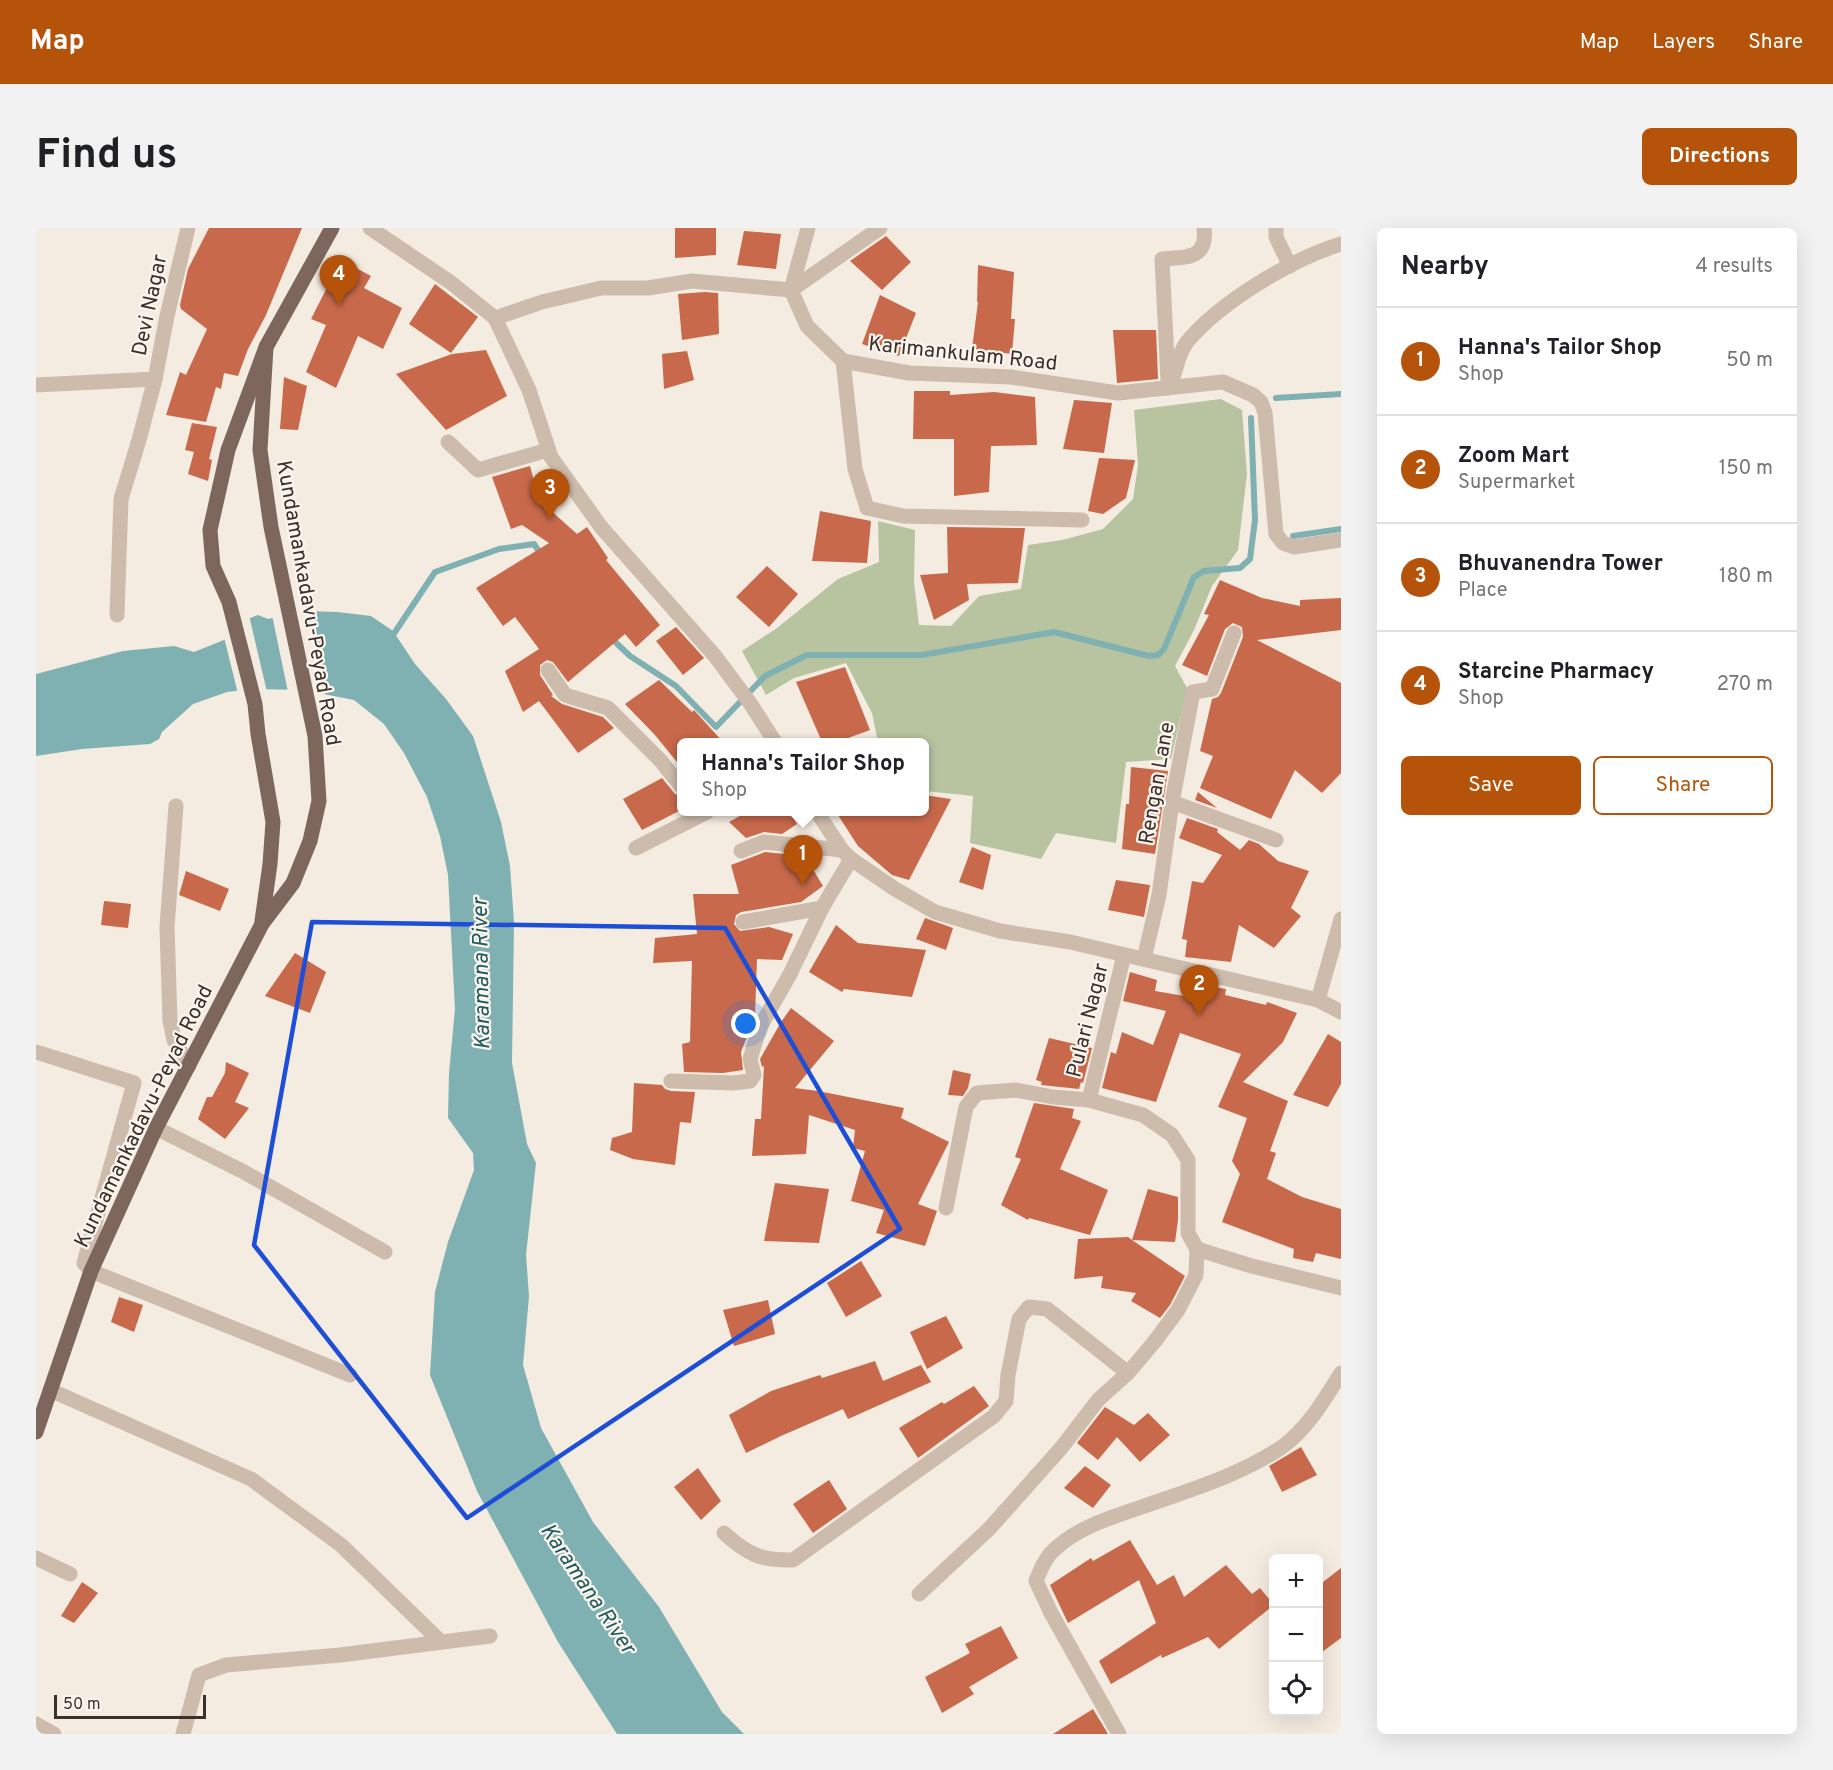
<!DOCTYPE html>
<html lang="en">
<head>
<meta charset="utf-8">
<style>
  body { margin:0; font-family:Overpass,sans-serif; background:#f2f2f2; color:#202124 }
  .controls { position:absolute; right:18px; bottom:18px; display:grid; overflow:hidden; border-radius:9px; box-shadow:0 6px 24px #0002 }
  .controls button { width:54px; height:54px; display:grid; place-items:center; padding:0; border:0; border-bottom:2px solid #e0e0e0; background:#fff; color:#202124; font:30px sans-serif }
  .scale { position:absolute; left:18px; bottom:15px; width:152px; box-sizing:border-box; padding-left:6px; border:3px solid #3b302b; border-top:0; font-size:16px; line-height:21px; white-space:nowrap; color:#3b302b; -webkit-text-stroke:4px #fbf5ee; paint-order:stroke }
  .you { position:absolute; left:710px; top:796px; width:21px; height:21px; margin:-15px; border:4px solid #fff; border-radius:50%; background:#1a73e8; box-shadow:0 0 0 9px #1a73e833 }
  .badge { display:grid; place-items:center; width:39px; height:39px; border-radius:50%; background:#b45309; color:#fff; font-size:20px; font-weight:700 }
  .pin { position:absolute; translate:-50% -50px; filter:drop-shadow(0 2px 3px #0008) }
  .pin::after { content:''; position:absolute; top:32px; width:21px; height:18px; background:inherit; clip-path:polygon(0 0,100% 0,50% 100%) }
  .popup { position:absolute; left:641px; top:510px; width:252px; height:78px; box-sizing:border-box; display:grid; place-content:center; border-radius:9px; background:#fff; filter:drop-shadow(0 2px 4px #0005); font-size:20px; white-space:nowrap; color:#757577 }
  .popup b { font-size:22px; color:#202124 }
  .popup::after { content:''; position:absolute; left:50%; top:100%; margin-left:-12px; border:12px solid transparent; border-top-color:#fff }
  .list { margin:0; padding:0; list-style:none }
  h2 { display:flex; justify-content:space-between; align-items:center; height:78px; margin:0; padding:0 24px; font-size:26px }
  h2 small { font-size:20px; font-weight:400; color:#757577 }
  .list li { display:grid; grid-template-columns:39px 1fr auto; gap:18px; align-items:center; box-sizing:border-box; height:108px; padding:0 24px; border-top:2px solid #e0e0e0 }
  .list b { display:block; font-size:22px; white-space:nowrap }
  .list p { margin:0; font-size:20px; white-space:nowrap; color:#757577 }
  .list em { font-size:20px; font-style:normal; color:#757577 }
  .actions { display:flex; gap:12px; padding:18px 24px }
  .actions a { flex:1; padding:14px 0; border:2px solid #b45309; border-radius:9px; text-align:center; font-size:21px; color:#b45309 }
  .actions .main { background:#b45309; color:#fff }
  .icon { flex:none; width:33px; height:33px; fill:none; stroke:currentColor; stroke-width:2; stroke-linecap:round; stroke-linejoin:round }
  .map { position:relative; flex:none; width:1305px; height:1506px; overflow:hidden; border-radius:9px }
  header { display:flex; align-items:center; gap:36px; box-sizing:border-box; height:84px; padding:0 30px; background:#b45309; color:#fff }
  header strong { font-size:28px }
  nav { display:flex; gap:33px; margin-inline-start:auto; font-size:21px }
  .intro { display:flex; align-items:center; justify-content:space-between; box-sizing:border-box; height:144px; padding:0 36px }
  h1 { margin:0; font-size:42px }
  .button { padding:15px 27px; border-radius:9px; background:#b45309; color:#fff; font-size:21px; font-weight:700 }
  main { display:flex; gap:36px; padding:0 36px }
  aside { flex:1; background:#fff; border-radius:9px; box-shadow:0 6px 24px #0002 }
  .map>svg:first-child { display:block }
  .green { fill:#b8c4a0 }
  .water { fill:#7fb0b2 }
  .pier { fill:#f4ebe1 }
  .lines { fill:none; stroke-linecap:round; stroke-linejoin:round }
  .stream { stroke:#7fb0b2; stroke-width:6 }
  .building { fill:#c8694b }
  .minor { stroke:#cdbbac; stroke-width:15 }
  .major { stroke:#7d675c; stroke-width:15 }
  .marked { fill:none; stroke:#1d4ed8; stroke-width:4.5; stroke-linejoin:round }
  .labels { text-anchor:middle; stroke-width:4.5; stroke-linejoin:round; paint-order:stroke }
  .street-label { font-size:21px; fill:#3b302b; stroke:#fbf5ee }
  .water-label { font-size:22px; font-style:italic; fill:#1f5a5e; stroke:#fbf5ee }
</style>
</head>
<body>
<header>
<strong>Map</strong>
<nav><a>Map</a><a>Layers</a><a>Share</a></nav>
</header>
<div class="intro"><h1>Find us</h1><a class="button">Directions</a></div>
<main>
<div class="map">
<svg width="1305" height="1506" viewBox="0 0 1305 1506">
  <rect width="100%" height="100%" fill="#f4ebe1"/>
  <path class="green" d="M1185 171 1206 182 1211 246 1202 322 1176 358 1158 402 1139 438 1151 460 1135 531 1090 534 1080 615 1020 605 1005 631 934 615 937 568 889 563 888 514H842L836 485 810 435 758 450 730 467 706 423 741 400 802 351 843 334 842 293 879 302 878 354 883 397 915 398 943 368 985 361 992 317 1026 312 1067 301 1097 271 1102 237 1098 182Z"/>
  <path class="water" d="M271 383 301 384 335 388 357 403 379 436 410 471 437 508 465 594 474 638 478 694 476 835 491 916 500 935 490 1027 493 1068 487 1137 505 1200 557 1294 623 1379 686 1484 708 1506H581L522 1414 441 1263 394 1147 399 1064 412 1014 438 942 437 925 412 890 413 845 419 781 412 647 404 608 391 569 368 525 348 496 318 472 267 462 216 461 191 464 157 476 126 504 123 511 114 516 46 521 0 528V446L87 423 138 418 158 424 198 408 212 391 222 387 232 391Z"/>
  <g class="pier">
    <path d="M271 380 289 469 266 465 252 464 236 387Z"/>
    <path d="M213 387 231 464 202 466 188 409 197 405 209 389Z"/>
  </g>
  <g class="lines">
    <g class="stream">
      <path d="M1240 170 1305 166"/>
      <path d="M1257 308 1305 301"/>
      <path d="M574 409 594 428 640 458 680 499 729 448 771 427H886L1018 404 1113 428 1122 427 1128 421 1158 349 1168 343 1204 340 1214 331 1219 292 1215 190"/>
      <path d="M355 410 399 344 463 321 498 316 506 328"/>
    </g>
  </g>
  <g class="building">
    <path d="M173 0H266L230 87 212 121 202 148 188 145 185 161 180 159 170 194 130 187 144 144 150 147 171 101 145 81 144 77 152 41Z"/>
    <path d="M639 0H680V27L639 30Z"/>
    <path d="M708 3 745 6 740 41 701 37Z"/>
    <path d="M850 8 875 34 846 62 814 33Z"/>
    <path d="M305 32 335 48 328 60 366 80 347 121 322 108 300 160 270 144 290 97 275 91Z"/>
    <path d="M942 37 978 44 975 91H979L976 126 936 121 942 74H941Z"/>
    <path d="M399 56 442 89 415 125 373 96Z"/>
    <path d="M669 64 682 65 683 106 646 112 642 66Z"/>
    <path d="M844 67 880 85 863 128 826 116Z"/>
    <path d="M1077 102H1120L1122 151 1081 155Z"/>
    <path d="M450 122 471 168 410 202 360 146 416 126Z"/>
    <path d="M651 123 658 152 628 161 626 126Z"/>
    <path d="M248 149 271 158 262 202 244 201Z"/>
    <path d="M878 163H914V167L958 164 999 169 1001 217 955 218 953 264 918 268V211H877Z"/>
    <path d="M1038 172 1076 175 1068 225 1027 221Z"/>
    <path d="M156 195 181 199 173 231 176 232 172 253 152 246 158 224 149 222Z"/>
    <path d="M1063 230 1099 232 1090 270 1067 286 1052 283Z"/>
    <path d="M494 238 503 272 541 306 551 299 572 330 570 332 624 397 600 419 589 406 532 454 517 434 511 432 504 437V447L517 467 515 468 526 476 567 489 578 500 542 525 503 473 487 484 469 443 503 421 479 389 467 398 440 360 513 315 486 297 475 301 456 249Z"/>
    <path d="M784 283 835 293 831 335 776 333Z"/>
    <path d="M911 299 989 300 982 355 931 356 933 372 898 392 884 347 912 345Z"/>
    <path d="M731 338 762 366 733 399 700 369Z"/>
    <path d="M1184 352 1226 370 1264 378V372L1305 370V402L1221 412 1305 455V545L1286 565 1259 542 1235 591 1164 560 1177 528 1164 523 1176 471 1182 469 1185 465 1207 409 1206 399 1197 395 1189 401 1171 448 1146 437 1173 387 1168 386Z"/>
    <path d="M640 399 668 430 647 447 620 413Z"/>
    <path d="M809 439 834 502 801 514H786L760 454Z"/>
    <path d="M623 452 656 484 658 482 687 514H645V539L619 507 589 476Z"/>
    <path d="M1095 539 1132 543 1119 626 1086 621 1090 576H1093Z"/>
    <path d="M626 550 639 566 645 568V582L606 602 587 571Z"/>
    <path d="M1162 564 1181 580 1159 572Z"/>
    <path d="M888 567 915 571 873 652 856 647 822 618 800 584H888Z"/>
    <path d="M711 584H754L761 596 746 606 728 604 710 610 693 594Z"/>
    <path d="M1151 590 1182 601 1181 604 1204 622 1213 612 1223 616 1242 633 1273 643 1255 680 1265 688 1238 720 1203 697 1195 734 1149 729 1151 712 1146 711 1156 653 1167 655 1186 627 1143 610Z"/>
    <path d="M936 619 955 627 947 662 923 654Z"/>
    <path d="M729 624 769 628 787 658 765 674 705 684 700 687 698 696 704 703 733 699 757 706 746 732 721 731 719 788 705 824 707 842 687 845 648 844 646 816 654 814 656 733 617 735 619 710 661 706 657 666H703L695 637Z"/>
    <path d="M150 643 193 661 184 683 143 667Z"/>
    <path d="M1080 652 1114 657 1108 689 1072 682Z"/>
    <path d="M68 673 95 676 92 700 65 697Z"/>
    <path d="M889 690 917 700 910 722 880 711Z"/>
    <path d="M800 697 822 715 890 722 876 769 808 761 806 764 773 744Z"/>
    <path d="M259 725 290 744 274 785 229 768Z"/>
    <path d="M1094 744 1121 752 1119 763 1166 771 1171 758 1190 761 1189 767 1230 777 1231 774 1261 785 1247 814 1207 854 1252 873 1234 923 1240 925 1231 951 1266 969 1305 981V1031L1280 1025 1277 1034 1257 1030 1258 1021 1186 994 1204 946 1196 933 1211 890 1182 879 1205 826 1144 805 1120 874 1066 860 1075 824 1080 826 1086 804 1117 817 1130 783 1087 773Z"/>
    <path d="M755 780 798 813 759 860 782 863 868 880 865 890 913 914 882 976 901 983 889 1018 840 1005 848 982 815 973 829 923 817 920 819 902 773 887 770 926 716 928 719 891H725L728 838 726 839 724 831 745 794Z"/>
    <path d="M1292 806 1305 814V856L1292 879 1257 867Z"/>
    <path d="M1013 810 1056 820 1047 855 1045 854 1043 861 1005 857 1006 854 1000 852Z"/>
    <path d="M190 834 213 845 199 874 213 880 189 911 162 891 171 869H176L189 845Z"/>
    <path d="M917 842 935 846 932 860 927 868 912 867Z"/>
    <path d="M598 855 626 857 629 861 635 863 659 864 655 895 644 894 639 937 597 931 574 922 576 910 596 904Z"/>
    <path d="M998 875 1038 881 1036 890 1045 893 1024 941 1072 962 1054 1007 993 990 992 992 965 977 985 931 979 929Z"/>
    <path d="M739 955 793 961 783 1015 728 1013Z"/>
    <path d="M1112 961 1142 969V992L1139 1014 1096 1012 1149 1048 1134 1077 1124 1090 1095 1073 1100 1065 1065 1060 1067 1048 1038 1051 1042 1011 1092 1009 1096 1012Z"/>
    <path d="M825 1033 846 1068 810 1089 791 1055Z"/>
    <path d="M83 1069 107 1077 98 1104 75 1094Z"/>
    <path d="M732 1072 739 1106 698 1118 687 1082Z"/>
    <path d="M910 1088 927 1120 891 1141 874 1104Z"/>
    <path d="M839 1133 847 1153 885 1137 895 1154 812 1191 807 1181 745 1208 710 1225 693 1187 735 1163 784 1147 786 1150Z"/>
    <path d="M938 1158 953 1178 882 1230 863 1200 906 1174 908 1176Z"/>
    <path d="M1069 1179 1098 1197 1112 1185 1134 1207 1104 1234 1081 1209 1062 1232 1041 1215Z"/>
    <path d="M1265 1219 1281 1247 1246 1264 1233 1238Z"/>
    <path d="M1049 1238 1075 1257 1057 1280 1028 1260Z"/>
    <path d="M662 1240 685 1273 665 1292 638 1259Z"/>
    <path d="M793 1252 811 1281 777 1305 757 1276Z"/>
    <path d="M1094 1312 1121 1357 1138 1347 1148 1369 1190 1337 1216 1366 1224 1360 1238 1377 1183 1421 1172 1409 1126 1430 1125 1427 1075 1456 1063 1433 1120 1395 1103 1352 1032 1395 1014 1357 1055 1330 1057 1333Z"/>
    <path d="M1305 1340V1410L1282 1427V1358Z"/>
    <path d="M46 1354 62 1365 38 1395 25 1388Z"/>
    <path d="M965 1398 982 1430 933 1459 938 1466 906 1485 889 1449 934 1425 929 1416Z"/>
    <path d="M1057 1481 1072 1506H1017Z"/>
  </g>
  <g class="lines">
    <g class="minor">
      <path d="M334 0 414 54 459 90 493 162 515 229 565 299 679 428 714 475 739 514"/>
      <path d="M1240 0V9L1254 38"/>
      <path d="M755 62 844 0"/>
      <path d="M755 62 772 0"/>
      <path d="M459 90 506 74 565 60H612L656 53 755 62 771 98 807 133 873 145 975 149 1082 165 1187 154 1217 167 1225 174 1229 185 1240 306 1247 315 1258 319 1305 312"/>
      <path d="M807 133 819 241 831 280 867 288 1046 292"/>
      <path d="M1132 152 1126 31C1149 29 1172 32 1168 0"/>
      <path d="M0 157 119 151 131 88 152 0"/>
      <path d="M1132 160C1141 146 1140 128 1151 114 1184 74 1256 31 1305 16"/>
      <path d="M412 214 442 242 512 222"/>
      <path d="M81 387 85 271 103 212 119 151"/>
      <path d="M512 442 529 467 572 480 624 532 646 559"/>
      <path d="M1136 574 1240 612"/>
      <path d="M140 578 131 699 134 793 138 812 153 838"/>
      <path d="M781 584 806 622 815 631 859 661 899 684 964 703 1034 714 1282 772 1305 784"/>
      <path d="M600 620 671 584"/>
      <path d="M705 623 728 614 806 622"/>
      <path d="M707 694 786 680"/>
      <path d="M1088 727 1053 872 1107 887 1136 907 1152 932V1005L1161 1021"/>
      <path d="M1108 731 1123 667 1136 574 1157 464 1176 461 1198 405"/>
      <path d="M1282 772 1305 691"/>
      <path d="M0 824 98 855 48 1035 55 1043 314 1147"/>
      <path d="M635 853 697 855 714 853 718 847 714 831 724 799 754 746 786 680 815 631"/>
      <path d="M120 900 208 944 349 1024"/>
      <path d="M910 980 930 879 941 865 980 862 1017 869 1053 872"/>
      <path d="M1161 1021 1212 1037 1305 1060"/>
      <path d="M14 1162 215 1251 305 1317 405 1414"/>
      <path d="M688 1305C711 1326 725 1333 757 1332L958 1188 970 1173 972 1147 983 1091 993 1079 1011 1081 1092 1145"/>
      <path d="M0 1330 34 1346"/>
      <path d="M883 1366 953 1301 1026 1219 1062 1172 1092 1145 1119 1113 1142 1082 1160 1047 1161 1021"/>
      <path d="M0 1496 18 1506"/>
      <path d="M147 1506 163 1447 190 1437 304 1427 454 1408"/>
      <path d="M1083 1506 1015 1385 1000 1353C1005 1341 1009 1330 1018 1322 1042 1299 1074 1290 1103 1280 1151 1263 1203 1248 1246 1219 1272 1200 1288 1172 1305 1145"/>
    </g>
    <g class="major">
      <path d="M226 693 234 636 237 594 222 506 219 476 193 374 177 338 174 302 192 222 230 119 296 0"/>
      <path d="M0 1204 55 1043 120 900 226 696 257 655 274 613 283 573 279 508 235 299 224 222 230 119"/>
    </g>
  </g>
  <path class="marked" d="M276 694 689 700 864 1001 431 1290 218 1017Z"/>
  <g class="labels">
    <g class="street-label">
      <text transform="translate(113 77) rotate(-78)" y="7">Devi Nagar</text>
      <text transform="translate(927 125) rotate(6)" y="7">Karimankulam Road</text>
      <text transform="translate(273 375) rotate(80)" y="7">Kundamankadavu-Peyad Road</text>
      <text transform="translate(1120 555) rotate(-80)" y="7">Rengan Lane</text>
      <text transform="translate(1051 792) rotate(-76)" y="7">Pulari Nagar</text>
      <text transform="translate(107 888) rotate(-64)" y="7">Kundamankadavu-Peyad Road</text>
    </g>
    <g class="water-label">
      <text transform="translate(444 746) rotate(-91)" y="8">Karamana River</text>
      <text transform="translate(553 1360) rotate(56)" y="8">Karamana River</text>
    </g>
  </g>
</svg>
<div class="controls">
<button>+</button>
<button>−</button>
<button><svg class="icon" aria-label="locate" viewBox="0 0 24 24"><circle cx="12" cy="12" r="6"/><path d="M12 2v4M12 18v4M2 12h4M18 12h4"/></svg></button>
</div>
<div class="scale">50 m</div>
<div class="you"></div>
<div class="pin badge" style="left:767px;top:657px">1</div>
<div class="popup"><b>Hanna's Tailor Shop</b>Shop</div>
<div class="pin badge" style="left:1163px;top:787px">2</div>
<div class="pin badge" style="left:514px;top:291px">3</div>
<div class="pin badge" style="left:303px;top:77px">4</div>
</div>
<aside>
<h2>Nearby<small>4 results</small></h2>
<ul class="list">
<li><span class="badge">1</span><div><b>Hanna's Tailor Shop</b><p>Shop</p></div><em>50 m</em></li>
<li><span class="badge">2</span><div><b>Zoom Mart</b><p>Supermarket</p></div><em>150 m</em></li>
<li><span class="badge">3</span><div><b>Bhuvanendra Tower</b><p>Place</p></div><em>180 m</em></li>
<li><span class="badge">4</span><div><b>Starcine Pharmacy</b><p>Shop</p></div><em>270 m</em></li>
</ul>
<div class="actions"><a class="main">Save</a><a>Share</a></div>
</aside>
</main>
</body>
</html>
